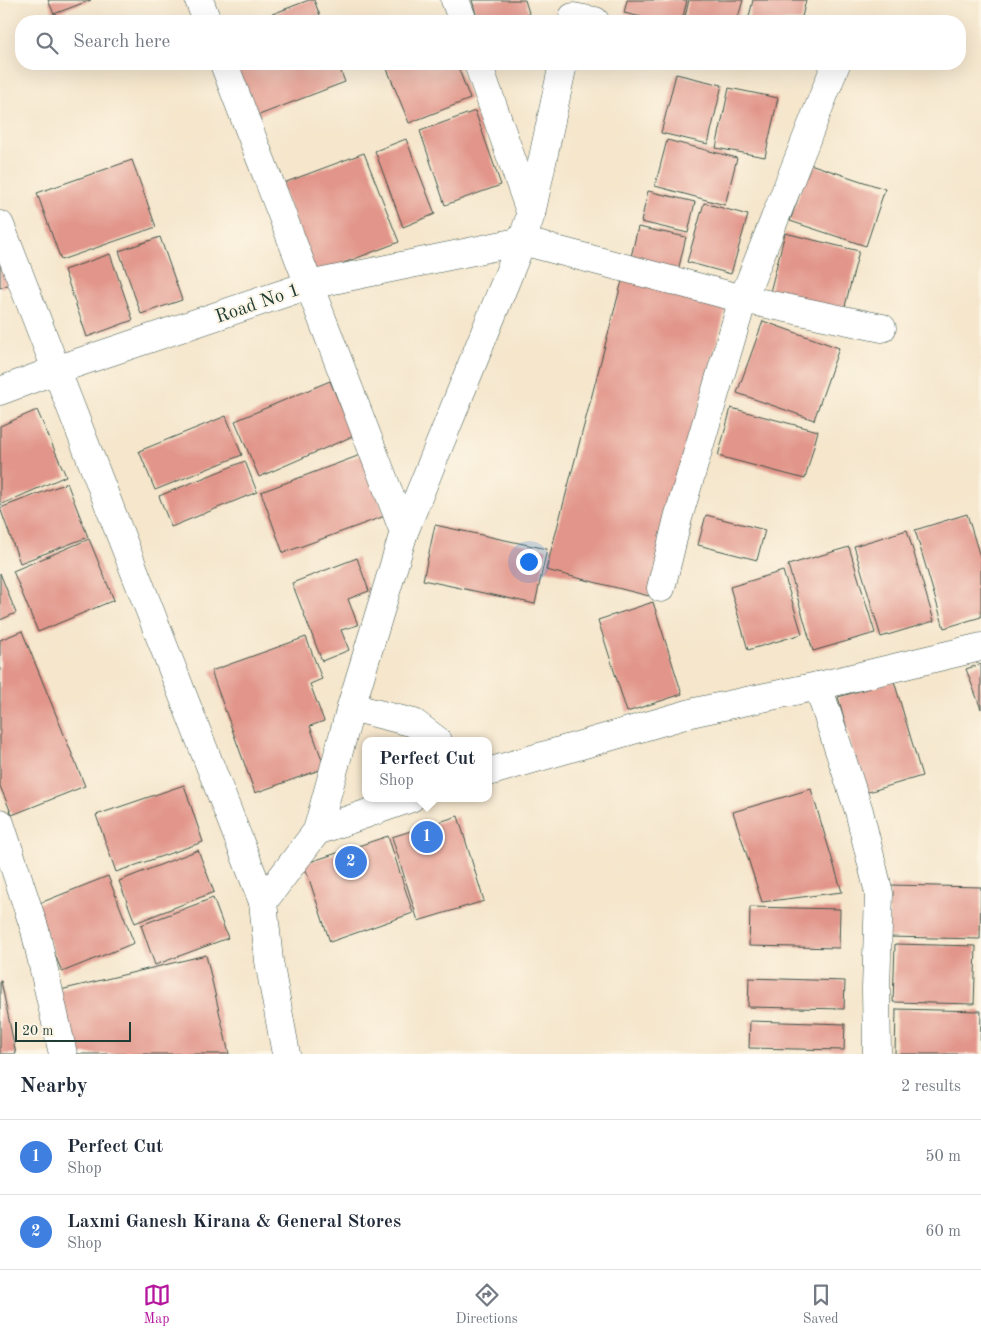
<!DOCTYPE html>
<html lang="en">
<head>
<meta charset="utf-8">
<style>
  body { margin:0; font-family:"Old Standard TT",serif; background:#f6f6f7; color:#1f2937 }
  .scale { position:absolute; left:15px; bottom:12px; width:116px; box-sizing:border-box; padding-left:5px; border:2px solid #1f3d34; border-top:0; font-size:14px; line-height:18px; white-space:nowrap; color:#1f3d34; -webkit-text-stroke:4px #fcf5e5; paint-order:stroke }
  .you { position:absolute; left:528px; top:561px; width:18px; height:18px; margin:-12px; border:4px solid #fff; border-radius:50%; background:#1a73e8; box-shadow:0 0 0 8px #1a73e833 }
  .badge { display:grid; place-items:center; width:32px; height:32px; border-radius:50%; background:#b5179e; color:#fff; font-size:16px; font-weight:700 }
  .pin { position:absolute; translate:-50% -50%; border:2px solid #fff; box-shadow:0 1px 5px #0006 }
  .popup { position:absolute; left:362px; top:737px; width:130px; height:65px; box-sizing:border-box; display:grid; place-content:center; border-radius:10px; background:#fff; filter:drop-shadow(0 1px 4px #0005); font-size:16px; white-space:nowrap; color:#747a83 }
  .popup b { font-size:19px; color:#1f2937 }
  .popup::after { content:''; position:absolute; left:50%; top:100%; margin-left:-10px; border:10px solid transparent; border-top-color:#fff }
  .list { margin:0; padding:0; list-style:none }
  h2 { display:flex; justify-content:space-between; align-items:center; height:65px; margin:0; padding:0 20px; font-size:21px }
  h2 small { font-size:16px; font-weight:400; color:#747a83 }
  .list li { display:grid; grid-template-columns:32px 1fr auto; gap:15px; align-items:center; box-sizing:border-box; height:75px; padding:0 20px; border-top:1px solid #e0e1e3 }
  .list b { display:block; font-size:19px; white-space:nowrap }
  .list p { margin:0; font-size:16px; white-space:nowrap; color:#747a83 }
  .list em { font-size:16px; font-style:normal; color:#747a83 }
  .icon { flex:none; width:28px; height:28px; fill:none; stroke:currentColor; stroke-width:2; stroke-linecap:round; stroke-linejoin:round }
  .map { position:relative; flex:none; width:981px; height:1054px; overflow:hidden }
  .search { position:absolute; background:#fff; box-shadow:0 5px 20px #0002; left:15px; right:15px; top:15px; height:55px; display:flex; align-items:center; gap:12px; box-sizing:border-box; padding:0 18px; border-radius:20px; color:#747a83; font-size:19px }
  .sheet { height:215px; background:#fff }
  nav { display:flex; justify-content:space-around; align-items:center; box-sizing:border-box; height:70px; border-top:1px solid #e0e1e3; background:#fff; font-size:14px; color:#747a83 }
  nav a { display:grid; justify-items:center; gap:2px }
  nav .on { color:#b5179e }
  .map>svg:first-child { display:block }
  .building { fill:#e2958a }
  .lines { fill:none; stroke-linecap:round; stroke-linejoin:round }
  .minor-casing { stroke:#3f564b; stroke-width:29 }
  .minor { stroke:#fff; stroke-width:28 }
  .labels { text-anchor:middle; stroke-width:4; stroke-linejoin:round; paint-order:stroke }
  .street-label { font-size:19px; fill:#1f3d34; stroke:#fcf5e5 }
</style>
</head>
<body>
<div class="map">
<svg width="981" height="1054" viewBox="0 0 981 1054">
  <rect width="100%" height="100%" fill="#fcf5e5"/>
  <filter id="ink" filterUnits="userSpaceOnUse"><feTurbulence type="fractalNoise" baseFrequency=".02" numOctaves="2"/><feDisplacementMap in="SourceGraphic" scale="10" xChannelSelector="R" yChannelSelector="G"/><feConvolveMatrix kernelMatrix="1 2 1 2 8 2 1 2 1" color-interpolation-filters="sRGB"/></filter>
  <filter id="wash" filterUnits="userSpaceOnUse"><feTurbulence type="fractalNoise" baseFrequency=".0096" numOctaves="4" result="noise"/><feDisplacementMap in="SourceGraphic" scale="20" xChannelSelector="R" yChannelSelector="G"/><feGaussianBlur stdDeviation="1.12" result="paint"/><feColorMatrix in="noise" values="0 0 0 0 0 0 0 0 0 0 0 0 0 0 0 0 0 1.4 0 .05"/><feComposite in="paint" operator="in"/></filter>
  <g filter="url(#wash)">
    <rect width="100%" height="100%" fill="#f5e6cc"/>
    <g id="blocks">
      <g class="building">
        <path d="M48 0H91L54 14Z"/>
        <path d="M309 0H314L322 21H254Z"/>
        <path d="M472 0H525L530 16 512 21H478Z"/>
        <path d="M627 0H687L682 21H658L624 13Z"/>
        <path d="M689 0H743L737 21H684Z"/>
        <path d="M753 0H806L801 21H748Z"/>
        <path d="M233 64H338L345 82 254 117Z"/>
        <path d="M385 64H457L470 99 409 123Z"/>
        <path d="M676 74 722 85 708 144 661 133Z"/>
        <path d="M729 88 778 98 765 157 716 148Z"/>
        <path d="M475 111 501 185 445 205 420 131Z"/>
        <path d="M406 139 435 214 403 227 375 151Z"/>
        <path d="M667 140 737 158 725 205 655 186Z"/>
        <path d="M364 153 399 242 315 274 281 184Z"/>
        <path d="M132 160 156 227 61 260 37 193Z"/>
        <path d="M810 164 885 189 866 246 790 221Z"/>
        <path d="M648 191 695 202 688 233 641 222Z"/>
        <path d="M704 203 748 215 731 274 687 262Z"/>
        <path d="M638 227 686 237 678 271 630 261Z"/>
        <path d="M785 233 859 251 842 318 768 300Z"/>
        <path d="M160 237 182 300 141 314 119 251Z"/>
        <path d="M0 244 15 282 0 288Z"/>
        <path d="M110 254 133 320 87 337 64 270Z"/>
        <path d="M623 277 727 304 649 596 546 570Z"/>
        <path d="M763 321 839 348 814 420 737 393Z"/>
        <path d="M330 381 353 436 259 477 235 421Z"/>
        <path d="M731 408 818 431 805 479 718 456Z"/>
        <path d="M37 410 66 476 0 505V426Z"/>
        <path d="M226 416 242 455 155 490 139 451Z"/>
        <path d="M363 454 385 516 283 553 261 492Z"/>
        <path d="M245 461 257 492 171 527 159 496Z"/>
        <path d="M67 483 88 537 20 563 0 508Z"/>
        <path d="M967 514 981 560V617L944 628 915 530Z"/>
        <path d="M706 515 765 530 757 560 698 545Z"/>
        <path d="M435 525 547 549 535 604 423 580Z"/>
        <path d="M907 530 934 621 881 637 854 546Z"/>
        <path d="M89 539 114 600 38 632 13 571Z"/>
        <path d="M849 547 875 633 813 651 788 565Z"/>
        <path d="M357 558 369 591 348 599 358 625 341 630 349 650 322 661 292 583Z"/>
        <path d="M783 571 802 634 748 650 730 587Z"/>
        <path d="M0 573 16 613 0 620Z"/>
        <path d="M653 602 682 694 627 712 598 620Z"/>
        <path d="M22 631 85 786 12 815 0 786V640Z"/>
        <path d="M306 637 322 679 310 684 324 721 310 726 325 768 255 793 211 671Z"/>
        <path d="M981 664V709L966 669Z"/>
        <path d="M894 681 922 776 865 793 838 697Z"/>
        <path d="M184 785 203 842 116 872 96 815Z"/>
        <path d="M811 789 842 892 762 902 733 812Z"/>
        <path d="M458 816 484 901 418 921 392 837Z"/>
        <path d="M388 836 413 913 330 942 304 864Z"/>
        <path d="M198 850 214 892 135 923 119 881Z"/>
        <path d="M108 876 134 943 62 972 35 905Z"/>
        <path d="M890 885 981 887 980 939 888 937Z"/>
        <path d="M213 898 228 938 155 965 141 925Z"/>
        <path d="M750 907 840 909 839 948 749 946Z"/>
        <path d="M895 944 976 946 974 1004 893 1002Z"/>
        <path d="M206 955 229 1054H67L52 992Z"/>
        <path d="M749 978 845 981 844 1009 748 1007Z"/>
        <path d="M0 981H1L16 1054H0Z"/>
        <path d="M896 1009 981 1011 980 1054H895Z"/>
        <path d="M750 1021 845 1024 844 1050 749 1048Z"/>
      </g>
    </g>
  </g>
  <g filter="url(#ink)">
    <use href="#blocks" fill-opacity="0" stroke="#3f564b" stroke-width="1"/>
    <g class="lines">
      <defs>
        <g id="minor">
          <path d="M199 0 207 21"/>
          <path d="M455 0 463 21"/>
          <path d="M573 17 595 21"/>
          <path d="M224 64 404 532"/>
          <path d="M478 64 531 214"/>
          <path d="M0 225 263 902"/>
          <path d="M0 391 56 370 309 285 522 241 743 299 882 328"/>
          <path d="M661 588 678 518 743 299 836 64H832"/>
          <path d="M818 686 859 811 879 893 876 989 877 1054"/>
          <path d="M351 707 414 723 438 741"/>
          <path d="M488 772 695 712 818 686 981 647"/>
          <path d="M411 798 317 831 351 707 404 532 522 241 531 214 563 64"/>
          <path d="M0 823 35 930 63 1054"/>
          <path d="M286 1054 269 961 263 902 317 831"/>
        </g>
      </defs>
      <use href="#minor" class="minor-casing"/>
      <use href="#minor" class="minor"/>
    </g>
  </g>
  <g class="labels">
    <g class="street-label">
      <text transform="translate(257 302) rotate(-19)" y="7">Road No 1</text>
    </g>
  </g>
</svg>
<div class="scale">20 m</div>
<div class="you"></div>
<div class="pin badge" style="left:427px;top:837px;background:#3f7fe0">1</div>
<div class="popup"><b>Perfect Cut</b>Shop</div>
<div class="pin badge" style="left:351px;top:862px;background:#3f7fe0">2</div>
<div class="search"><svg class="icon" aria-label="search" viewBox="0 0 24 24"><circle cx="10" cy="10" r="6"/><path d="M15 15l6 6"/></svg>Search here</div>
</div>
<section class="sheet">
<h2>Nearby<small>2 results</small></h2>
<ul class="list">
<li><span class="badge" style="background:#3f7fe0">1</span><div><b>Perfect Cut</b><p>Shop</p></div><em>50 m</em></li>
<li><span class="badge" style="background:#3f7fe0">2</span><div><b>Laxmi Ganesh Kirana &amp; General Stores</b><p>Shop</p></div><em>60 m</em></li>
</ul>
</section>
<nav>
<a class="on"><svg class="icon" aria-label="map" viewBox="0 0 24 24"><path d="M3 6l6-2 6 2 6-2v14l-6 2-6-2-6 2zM9 4v14M15 6v14"/></svg>Map</a>
<a><svg class="icon" aria-label="directions" viewBox="0 0 24 24"><path d="M12 3l9 9-9 9-9-9zM9 14v-3h6M13 9l2 2-2 2"/></svg>Directions</a>
<a><svg class="icon" aria-label="saved" viewBox="0 0 24 24"><path d="M7 4h10v16l-5-4-5 4z"/></svg>Saved</a>
</nav>
</body>
</html>
